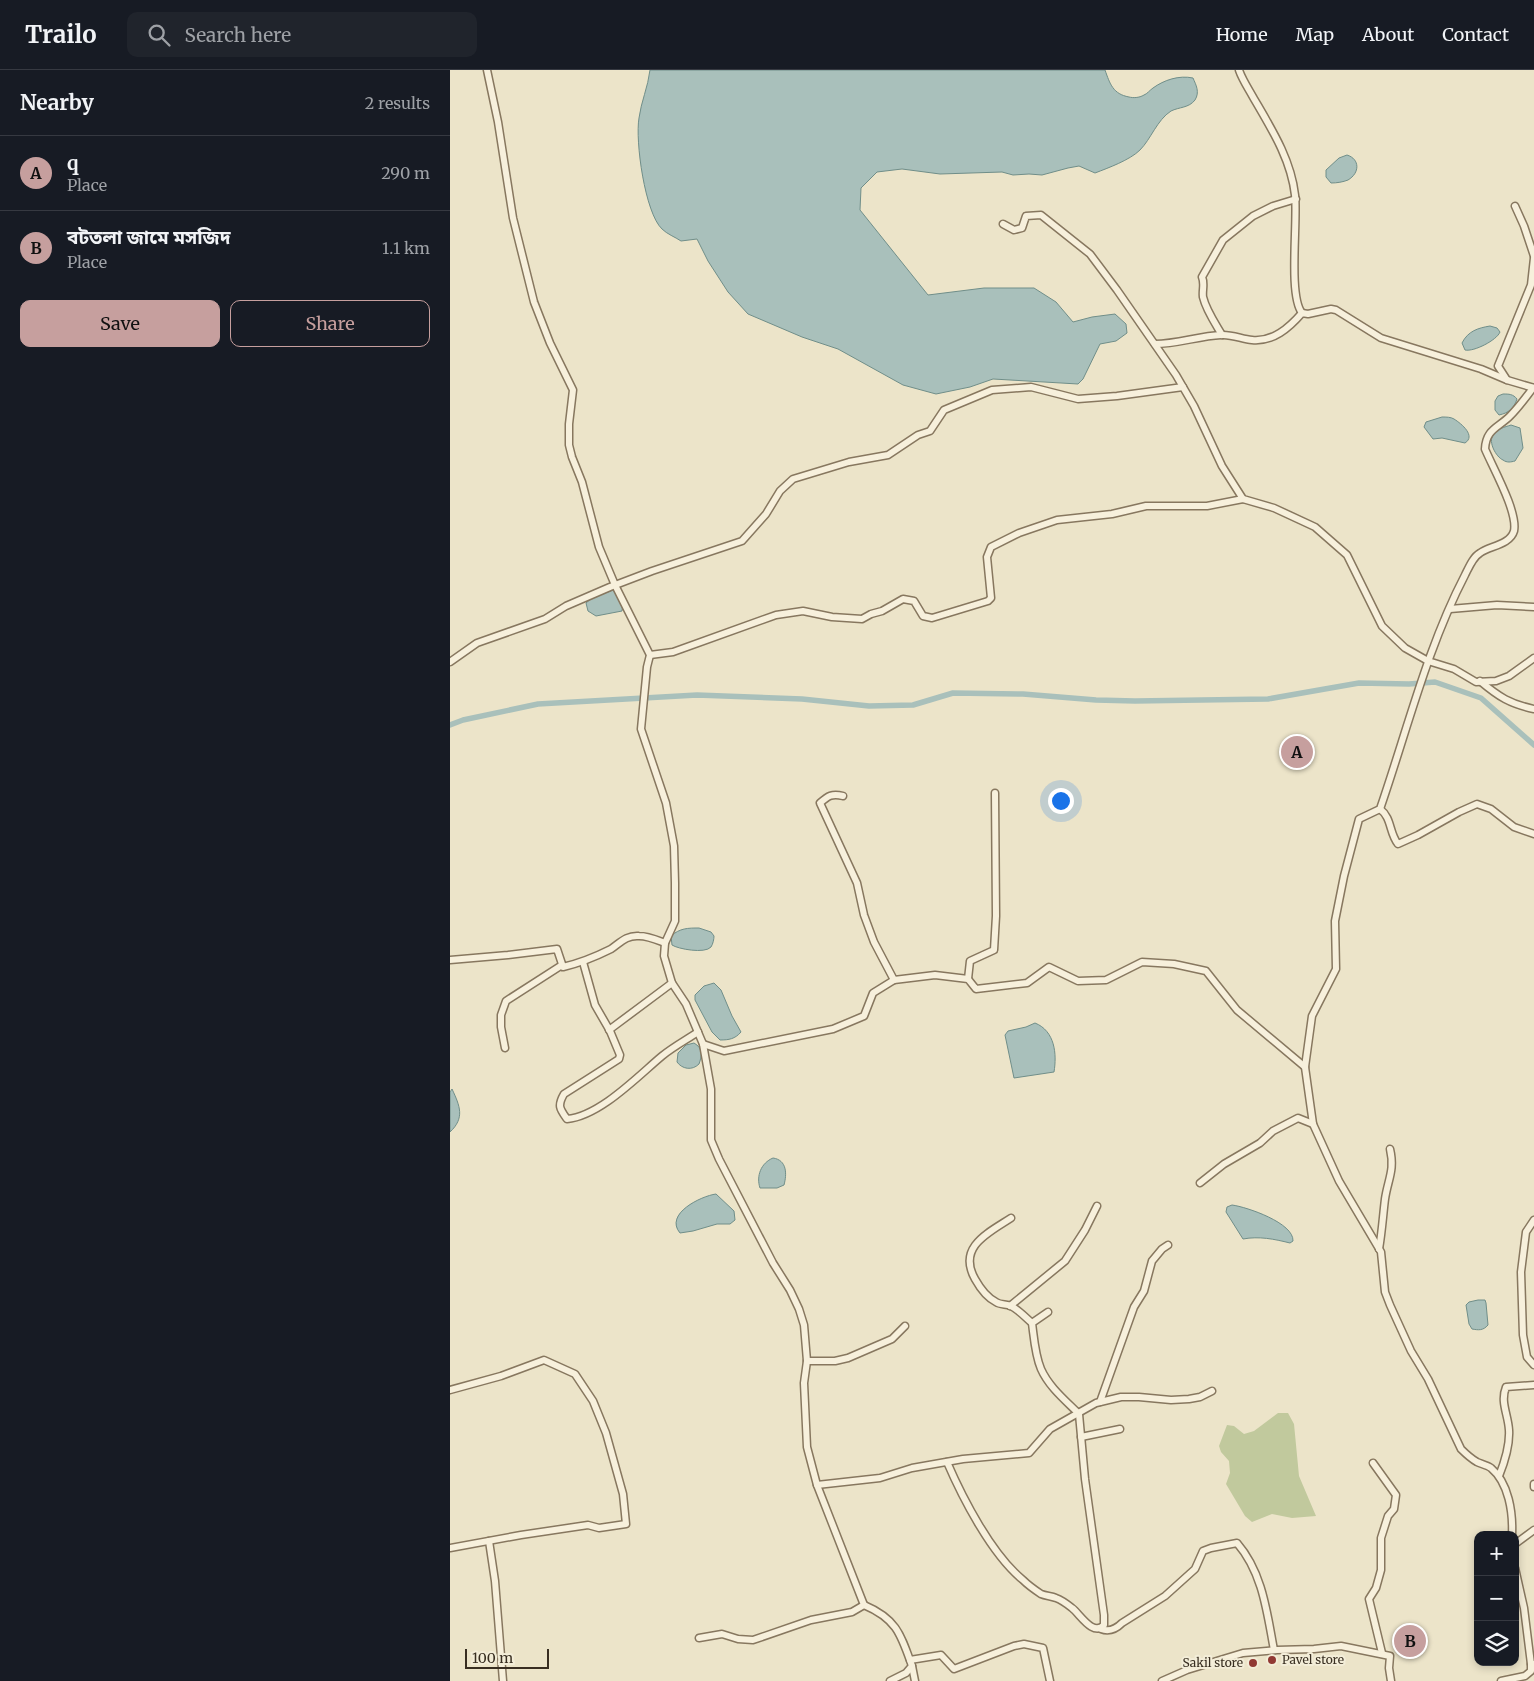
<!DOCTYPE html>
<html lang="en">
<head>
<meta charset="utf-8">
<style>
  body { margin:0; font-family:Merriweather,"Noto Sans Bengali",serif; background:#20242c; color:#f1f3f6 }
  .controls { position:absolute; right:15px; bottom:15px; display:grid; overflow:hidden; border-radius:10px; box-shadow:0 2px 8px #0003 }
  .controls button { width:45px; height:45px; display:grid; place-items:center; padding:0; border:0; border-bottom:1px solid #363941; background:#171b24; color:#f1f3f6; font:25px sans-serif }
  .scale { position:absolute; left:15px; bottom:12px; width:84px; box-sizing:border-box; padding-left:5px; border:2px solid #382e21; border-top:0; font-size:14px; line-height:18px; white-space:nowrap; color:#382e21; -webkit-text-stroke:4px #f3edd8; paint-order:stroke }
  .you { position:absolute; left:610px; top:730px; width:18px; height:18px; margin:-12px; border:4px solid #fff; border-radius:50%; background:#1a73e8; box-shadow:0 0 0 8px #1a73e833 }
  .badge { display:grid; place-items:center; width:32px; height:32px; border-radius:50%; background:#c69f9e; color:#111; font-size:16px; font-weight:700 }
  .pin { position:absolute; translate:-50% -50%; border:2px solid #fff; box-shadow:0 1px 5px #0006 }
  .list { margin:0; padding:0; list-style:none }
  h2 { display:flex; justify-content:space-between; align-items:center; height:65px; margin:0; padding:0 20px; font-size:21px }
  h2 small { font-size:16px; font-weight:400; color:#9ea1a6 }
  .list li { display:grid; grid-template-columns:32px 1fr auto; gap:15px; align-items:center; box-sizing:border-box; height:75px; padding:0 20px; border-top:1px solid #363941 }
  .list b { display:block; font-size:19px; white-space:nowrap }
  .list p { margin:0; font-size:16px; white-space:nowrap; color:#9ea1a6 }
  .list em { font-size:16px; font-style:normal; color:#9ea1a6 }
  .actions { display:flex; gap:10px; padding:15px 20px }
  .actions a { flex:1; padding:11px 0; border:1px solid #c69f9e; border-radius:10px; text-align:center; font-size:18px; color:#c69f9e }
  .actions .main { background:#c69f9e; color:#111 }
  .icon { flex:none; width:28px; height:28px; fill:none; stroke:currentColor; stroke-width:2; stroke-linecap:round; stroke-linejoin:round }
  .map { position:relative; flex:none; width:1084px; height:1611px; overflow:hidden }
  header { display:flex; align-items:center; gap:30px; box-sizing:border-box; height:70px; padding:0 25px; background:#171b24; border-bottom:1px solid #363941 }
  header strong { font-size:24px }
  nav { display:flex; gap:28px; margin-inline-start:auto; font-size:18px }
  .search { width:350px; height:45px; background:#20242c; display:flex; align-items:center; gap:12px; box-sizing:border-box; padding:0 18px; border-radius:10px; color:#9ea1a6; font-size:19px }
  main { display:flex }
  aside { flex:1; background:#171b24 }
  .map>svg:first-child { display:block }
  .green { fill:#c1c99d }
  .water { fill:#a9c0bb; stroke:#708e89 }
  .lines { fill:none; stroke-linecap:round; stroke-linejoin:round }
  .canal { stroke:#a9c0bb; stroke-width:5.5 }
  .minor-casing { stroke:#87775f; stroke-width:9 }
  .minor { stroke:#f7f0dc; stroke-width:6 }
  .poi-dot { fill:#913933; stroke:#f3edd8; stroke-width:2 }
  .labels { text-anchor:middle; stroke-width:4; stroke-linejoin:round; paint-order:stroke }
  .poi-label { font-size:12px; fill:#382e21; stroke:#f3edd8; text-anchor:start }
</style>
</head>
<body>
<header>
<strong>Trailo</strong>
<div class="search"><svg class="icon" aria-label="search" viewBox="0 0 24 24"><circle cx="10" cy="10" r="6"/><path d="M15 15l6 6"/></svg>Search here</div>
<nav><a>Home</a><a>Map</a><a>About</a><a>Contact</a></nav>
</header>
<main>
<aside>
<h2>Nearby<small>2 results</small></h2>
<ul class="list">
<li><span class="badge">A</span><div><b>q</b><p>Place</p></div><em>290 m</em></li>
<li><span class="badge">B</span><div><b>বটতলা জামে মসজিদ</b><p>Place</p></div><em>1.1 km</em></li>
</ul>
<div class="actions"><a class="main">Save</a><a>Share</a></div>
</aside>
<div class="map">
<svg width="1084" height="1611" viewBox="0 0 1084 1611">
  <rect width="100%" height="100%" fill="#ece4c9"/>
  <path class="green" d="M828 1343H838L844 1354 849 1406 866 1446 842 1448 822 1444 802 1452 795 1446 776 1414 780 1403 779 1391 771 1382 769 1376 777 1355 784 1356 794 1364 804 1361Z"/>
  <g class="water">
    <path d="M200 0H655C660 14 663 24 679 27 683 28 689 28 694 25 697 24 700 20 703 18 714 10 729 5 743 8 746 15 750 22 745 30 739 38 729 37 721 41 707 50 701 69 690 80 680 90 658 98 645 103L629 96 618 98 592 105 579 104 563 105 552 102 490 104 452 99 427 102 411 118 410 140 478 225 534 218H584L606 232 623 252 642 247 665 244 676 254 677 263 666 271 650 274 633 309 628 314 543 309 520 317 486 324 453 315 388 279 352 267 298 244 278 222 258 191 247 169 231 171C225 167 217 164 212 159 195 143 185 71 189 48 191 32 198 17 200 0Z"/>
    <path d="M897 85C910 89 910 103 898 110 893 112 887 113 881 113L876 107V100L889 88Z"/>
    <path d="M1040 256 1047 258 1050 262C1047 270 1024 282 1015 280L1012 273C1018 261 1028 258 1040 256Z"/>
    <path d="M1053 324C1059 324 1063 324 1067 329 1064 338 1059 343 1049 345L1045 340V331L1048 326Z"/>
    <path d="M992 347C996 347 1001 347 1004 349 1012 354 1026 366 1015 373L992 368 983 369 974 357 976 352Z"/>
    <path d="M1061 355 1070 358 1073 378 1065 391C1061 392 1057 393 1053 390 1046 387 1038 372 1043 365 1046 359 1055 357 1061 355Z"/>
    <path d="M163 520C168 526 174 533 172 541L146 546 138 541 136 533 142 528Z"/>
    <path d="M249 858 261 862 264 866C264 869 263 874 261 877 255 884 228 879 222 875L221 866C230 858 238 858 249 858Z"/>
    <path d="M264 913 271 920 282 946 291 962C285 969 279 970 270 970L262 962 245 930V925L254 916Z"/>
    <path d="M585 953C605 961 607 984 604 1002L564 1008 555 965 558 961 576 957Z"/>
    <path d="M244 973C253 978 252 986 249 994 242 1001 232 999 227 992L228 983 236 975Z"/>
    <path d="M2 1019C10 1036 15 1048 0 1062V1022Z"/>
    <path d="M323 1088C337 1090 337 1104 334 1115L327 1118H310C306 1106 311 1093 323 1088Z"/>
    <path d="M266 1124 284 1141 285 1150 280 1154H267L243 1161 230 1163C214 1144 251 1126 266 1124Z"/>
    <path d="M782 1135C797 1137 844 1153 843 1171L840 1173C824 1169 809 1166 793 1169L776 1142 777 1137Z"/>
    <path d="M1028 1230H1035L1036 1233 1038 1255C1033 1261 1028 1260 1022 1259L1019 1254 1016 1235 1019 1232Z"/>
  </g>
  <g class="lines">
    <path class="canal" d="M0 655 13 650 88 634 247 625 352 629 419 636 463 635 503 623 573 624 646 630 685 631 818 629 909 613 959 614 985 612 1031 628 1084 675"/>
    <defs>
      <g id="minor">
        <path d="M37 0 48 52 63 148 84 232 100 273 123 320 119 354V375L122 387 132 412 149 477 165 515 200 585 197 597 191 659 216 733 224 776 225 813V851L215 873 214 886 222 913 236 934 253 974 261 1019V1070L269 1089 323 1193 340 1220 349 1239 354 1255 357 1291 354 1313 357 1377 367 1415 414 1535 402 1542 361 1550 303 1570 288 1569 272 1564 249 1568"/>
        <path d="M789 0C792 9 798 18 803 27 821 58 841 89 845 125 848 151 838 225 852 243"/>
        <path d="M1065 136 1074 156 1084 186"/>
        <path d="M553 154 564 160 572 158 576 146 591 145 640 184 667 220 726 305 744 336 772 396 793 429 824 438 865 457 897 485 932 556 955 578 978 591 1004 599 1026 612 1046 611 1059 606 1084 588"/>
        <path d="M772 265C765 253 756 240 753 227 752 220 755 214 752 207L773 170 803 146 823 136 846 129"/>
        <path d="M705 274C727 274 749 266 771 265 781 264 792 269 802 270 823 272 839 258 852 243L858 244 881 239 886 240 931 268 1031 299 1057 310 1084 318"/>
        <path d="M1057 310 1048 296 1081 215 1084 188"/>
        <path d="M1000 539 1047 535 1084 537"/>
        <path d="M200 585 223 582 326 545 353 541 382 547 412 549 421 544 432 541 453 529 464 531 473 546 482 548 538 531 541 528 537 487 541 477 569 463 607 450 662 444 696 436H757L793 429"/>
        <path d="M0 592 27 573 95 549 116 536 160 517 202 501 292 471 316 444 330 421 343 409 399 392 438 385 468 365 480 361 494 340 542 320 581 317 628 329 667 326 733 317"/>
        <path d="M1030 611C1049 627 1060 634 1084 639"/>
        <path d="M393 726C382 723 378 726 370 733L407 813 414 845 424 872 444 910"/>
        <path d="M930 739C942 748 939 763 948 774L968 765 1009 742 1027 734 1041 739 1064 757 1084 764"/>
        <path d="M0 890 58 885 107 879 113 897C130 893 145 887 161 879 170 873 176 865 189 866 198 866 207 870 215 873"/>
        <path d="M133 892 145 935 160 961 170 985 169 989 114 1024C107 1036 110 1039 117 1049 150 1046 188 1006 212 986 223 977 236 970 248 962"/>
        <path d="M518 909 520 891 544 880 546 846 545 723"/>
        <path d="M159 960 222 913"/>
        <path d="M253 974 274 981 383 959 414 946 423 923 444 910 485 905 518 909 526 919 577 913 599 897 628 911 656 910 692 892 724 894 756 901 787 940 855 997"/>
        <path d="M55 978 51 957V945L56 931 112 895"/>
        <path d="M750 1113 774 1094 810 1073 823 1061 848 1048 863 1054"/>
        <path d="M561 1148C538 1163 507 1177 525 1209 530 1218 536 1227 546 1232 550 1235 556 1234 561 1236 569 1240 576 1248 582 1253"/>
        <path d="M1084 1150 1076 1162 1071 1202 1073 1265 1077 1287 1084 1295"/>
        <path d="M929 1179C932 1162 933 1145 935 1129 938 1109 945 1100 940 1079"/>
        <path d="M560 1236 615 1191 635 1160 647 1136"/>
        <path d="M357 1291H385L398 1288 442 1269 455 1256"/>
        <path d="M0 1320 51 1306 94 1290 125 1304 143 1331 156 1363 173 1424 176 1454 149 1458 138 1455 71 1465 0 1478"/>
        <path d="M650 1332 684 1237 694 1221 702 1191 712 1179 718 1175"/>
        <path d="M631 1367 670 1359"/>
        <path d="M497 1392C513 1429 542 1485 573 1510 578 1515 585 1520 591 1524 596 1526 601 1526 606 1528 612 1530 617 1534 622 1538 630 1544 643 1567 654 1555V1545L635 1409 629 1344C615 1330 599 1317 591 1299 585 1285 584 1268 582 1253L598 1242"/>
        <path d="M923 1393 946 1425 944 1439 938 1446 931 1468V1500L926 1518 919 1529 932 1583"/>
        <path d="M1049 1406C1055 1391 1060 1376 1059 1360 1058 1344 1050 1332 1056 1317L1084 1315"/>
        <path d="M1084 1414V1417"/>
        <path d="M367 1415 430 1408 462 1398 513 1389 579 1383 600 1359 646 1333 671 1327H689L721 1330 739 1329 750 1327 762 1321"/>
        <path d="M1062 1465C1063 1443 1059 1413 1041 1398 1037 1395 1031 1394 1027 1392 1020 1388 1016 1384 1011 1379L978 1309 961 1281 940 1235 935 1222 931 1182 889 1111 863 1054 855 997 862 946 886 899 885 851 894 806 909 749 930 739C957 661 977 578 1015 505 1019 497 1023 487 1030 483 1039 476 1060 475 1064 461 1068 442 1043 398 1035 379 1036 359 1048 358 1060 346 1069 337 1076 327 1083 318"/>
        <path d="M39 1471 45 1511 53 1611"/>
        <path d="M1065 1474 1084 1460"/>
        <path d="M1065 1498 1074 1538 1081 1594"/>
        <path d="M414 1535C447 1549 451 1565 462 1596L456 1603 440 1611"/>
        <path d="M651 1559C659 1562 666 1559 672 1553L715 1526 745 1499 753 1481 761 1478 787 1473C813 1503 817 1543 824 1580"/>
        <path d="M460 1590 491 1585 504 1599 564 1576 574 1574 593 1578 600 1611"/>
        <path d="M462 1596 465 1611"/>
        <path d="M712 1611 737 1600 793 1583 827 1580 864 1579 891 1576 940 1586 939 1598 941 1611"/>
        <path d="M1051 1611 1075 1606 1081 1601V1594H1083"/>
      </g>
    </defs>
    <use href="#minor" class="minor-casing"/>
    <use href="#minor" class="minor"/>
  </g>
  <g class="poi-dot">
    <circle cx="822" cy="1590" r="5"/>
    <circle cx="803" cy="1593" r="5"/>
  </g>
  <g class="labels">
    <g class="poi-label">
      <text x="832" y="1594">Pavel store</text>
      <text x="793" y="1597" text-anchor="end">Sakil store</text>
    </g>
  </g>
</svg>
<div class="controls">
<button>+</button>
<button>−</button>
<button><svg class="icon" aria-label="layers" viewBox="0 0 24 24"><path d="M12 4l9 5-9 5-9-5zM3 14l9 5 9-5"/></svg></button>
</div>
<div class="scale">100 m</div>
<div class="you"></div>
<div class="pin badge" style="left:847px;top:682px">A</div>
<div class="pin badge" style="left:960px;top:1571px">B</div>
</div>
</main>
</body>
</html>
